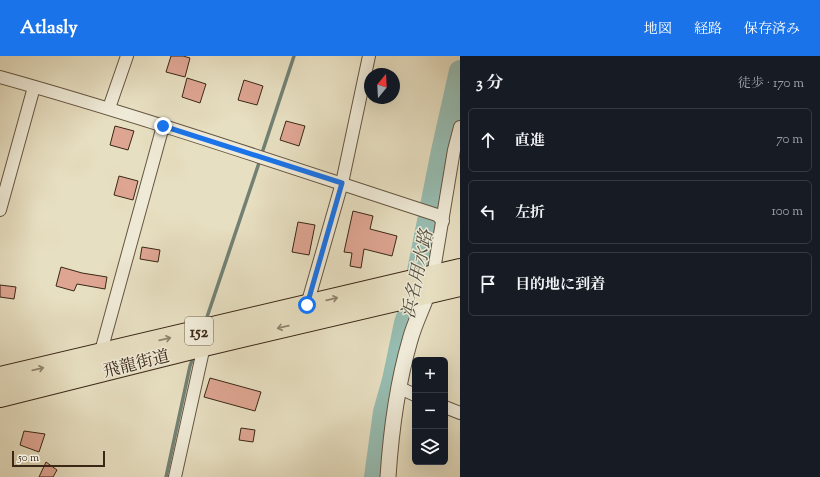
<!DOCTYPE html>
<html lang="ja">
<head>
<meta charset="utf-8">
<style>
  body { margin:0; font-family:"Sorts Mill Goudy","Noto Serif JP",serif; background:#20242c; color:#f1f3f6 }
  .controls { position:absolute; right:12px; bottom:12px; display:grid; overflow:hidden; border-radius:6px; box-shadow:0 4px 16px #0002 }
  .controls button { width:36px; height:36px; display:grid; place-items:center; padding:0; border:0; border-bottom:1px solid #363941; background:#171b24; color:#f1f3f6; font:20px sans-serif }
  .compass { position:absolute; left:364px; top:12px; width:36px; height:36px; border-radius:50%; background:#171b24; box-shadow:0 4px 16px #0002; rotate:18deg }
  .scale { position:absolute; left:12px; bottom:10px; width:93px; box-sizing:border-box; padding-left:4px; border:2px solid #3a2716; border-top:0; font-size:11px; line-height:14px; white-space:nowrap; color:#3a2716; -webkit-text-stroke:3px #efead7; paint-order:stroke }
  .stop { position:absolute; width:12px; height:12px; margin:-9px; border:3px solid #1a73e8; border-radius:50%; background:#fff }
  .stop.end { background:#1a73e8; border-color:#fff; box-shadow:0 1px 4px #0008 }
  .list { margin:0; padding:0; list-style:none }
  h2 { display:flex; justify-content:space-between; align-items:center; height:52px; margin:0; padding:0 16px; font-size:17px }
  h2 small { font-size:13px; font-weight:400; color:#9ea1a6 }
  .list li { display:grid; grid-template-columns:26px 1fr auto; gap:12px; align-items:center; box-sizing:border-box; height:64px; margin:0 8px 8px; padding:0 8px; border:1px solid #363941; border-radius:6px }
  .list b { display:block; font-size:15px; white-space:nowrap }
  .list em { font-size:13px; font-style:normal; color:#9ea1a6 }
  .icon { flex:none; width:22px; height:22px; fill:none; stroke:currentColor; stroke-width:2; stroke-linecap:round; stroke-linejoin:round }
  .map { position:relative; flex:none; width:460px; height:421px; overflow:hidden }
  header { display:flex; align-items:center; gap:24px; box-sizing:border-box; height:56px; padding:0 20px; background:#1a73e8; color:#fff }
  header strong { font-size:19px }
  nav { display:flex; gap:22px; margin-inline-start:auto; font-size:14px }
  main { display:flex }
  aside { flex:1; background:#171b24 }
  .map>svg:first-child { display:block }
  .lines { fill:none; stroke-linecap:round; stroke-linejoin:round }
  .stream { stroke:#728174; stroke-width:3.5 }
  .river { stroke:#97bdb2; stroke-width:22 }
  .building { fill:#dea592; stroke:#3a2716 }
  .minor-casing { stroke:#655541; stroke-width:14 }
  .tertiary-casing { stroke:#655541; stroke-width:17 }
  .trunk-casing { stroke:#3a2716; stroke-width:22 }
  .minor { stroke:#efead7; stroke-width:12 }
  .tertiary { stroke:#efead7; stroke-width:15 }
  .trunk { stroke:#e7dfc1; stroke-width:20 }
  .oneway { stroke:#90836c }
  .route { stroke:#1a73e8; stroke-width:5 }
  .labels { text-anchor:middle; stroke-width:3; stroke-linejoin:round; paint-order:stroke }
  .shield { fill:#efead7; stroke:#706250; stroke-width:1 }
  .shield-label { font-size:16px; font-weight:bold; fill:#3a2716 }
  .street-label { font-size:17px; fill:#3a2716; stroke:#efead7 }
  .water-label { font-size:18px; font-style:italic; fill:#514c3d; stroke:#efead7 }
</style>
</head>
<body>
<header>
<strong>Atlasly</strong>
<nav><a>地図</a><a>経路</a><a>保存済み</a></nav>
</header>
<main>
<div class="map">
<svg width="460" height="421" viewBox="0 0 460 421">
  <rect width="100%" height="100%" fill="#e7dfc1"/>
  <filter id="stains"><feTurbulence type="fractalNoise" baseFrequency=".005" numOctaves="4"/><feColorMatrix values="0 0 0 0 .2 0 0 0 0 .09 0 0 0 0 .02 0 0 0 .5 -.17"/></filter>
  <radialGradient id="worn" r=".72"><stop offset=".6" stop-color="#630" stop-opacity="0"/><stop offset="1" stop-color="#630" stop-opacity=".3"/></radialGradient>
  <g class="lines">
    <g class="stream">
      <path d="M263 94 294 0"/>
      <path d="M205 267 259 107"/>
      <path d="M166 421 190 310 194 299"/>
    </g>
    <path class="river" d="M375 421 384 356 393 324 405 267 411 250 442 95 460 15"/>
  </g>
  <g class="building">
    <path d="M171 0H183L190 2 185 21 166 16Z"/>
    <path d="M187 22 206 28 200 47 182 41Z"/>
    <path d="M244 24 263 30 257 49 238 44Z"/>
    <path d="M286 65 305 70 299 90 280 84Z"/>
    <path d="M115 70 134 75 128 94 110 89Z"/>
    <path d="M119 120 138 125 133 144 114 139Z"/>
    <path d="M353 155 373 160 370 173 397 180 392 200 364 193 361 212 350 210 352 197 344 196Z"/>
    <path d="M298 166 315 169 309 199 292 196Z"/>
    <path d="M142 191 160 194 158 206 140 203Z"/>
    <path d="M61 211 82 217 107 221 105 233 77 228 74 235 56 230Z"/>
    <path d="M0 229 16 231 14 243 0 241Z"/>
    <path d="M210 322 261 336 255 355 204 341Z"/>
    <path d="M241 372 255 374 253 386 239 384Z"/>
    <path d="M24 375 45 378 39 396 20 389Z"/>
    <path d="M46 406 57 414 53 421H39Z"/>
  </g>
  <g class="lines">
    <defs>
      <g id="minor">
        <path d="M0 21C147 62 292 112 437 159L443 165"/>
        <path d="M109 52 127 0"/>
        <path d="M0 154 34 31"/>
        <path d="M433 220 454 94 460 71"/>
        <path d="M307 249 342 127 369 0"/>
        <path d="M100 299 163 70"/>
        <path d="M398 331 415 339"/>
        <path d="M445 351 460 357"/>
        <path d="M175 421 204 290"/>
      </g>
      <path id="tertiary" d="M388 421C391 375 397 329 410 284 415 265 425 248 430 229"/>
      <g id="trunk">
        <path d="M0 321 460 213"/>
        <path d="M0 341 204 290 460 230"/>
      </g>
    </defs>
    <use href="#minor" class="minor-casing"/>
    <use href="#tertiary" class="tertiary-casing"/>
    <use href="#trunk" class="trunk-casing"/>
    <use href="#minor" class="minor"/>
    <use href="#tertiary" class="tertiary"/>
    <use href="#trunk" class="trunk"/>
  </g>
  <defs><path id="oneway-shaft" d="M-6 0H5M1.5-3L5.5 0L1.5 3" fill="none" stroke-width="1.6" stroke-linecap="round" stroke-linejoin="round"/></defs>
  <g class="oneway">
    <use href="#oneway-shaft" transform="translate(332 243) rotate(-13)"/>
    <use href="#oneway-shaft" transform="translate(283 271) rotate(167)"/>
    <use href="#oneway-shaft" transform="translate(165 283) rotate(-13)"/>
    <use href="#oneway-shaft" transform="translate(38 313) rotate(-13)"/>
  </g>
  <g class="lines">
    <path class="route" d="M163 70 342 127 307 249"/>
  </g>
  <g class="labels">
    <rect class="shield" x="185" y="261" width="28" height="28" rx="3"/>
    <g class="shield-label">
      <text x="199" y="281">152</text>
    </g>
    <g class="street-label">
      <text transform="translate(136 307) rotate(-14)" y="6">飛龍街道</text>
    </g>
    <g class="water-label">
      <text transform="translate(417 218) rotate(-78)" y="6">浜名用水路</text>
    </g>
  </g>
  <rect width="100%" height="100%" filter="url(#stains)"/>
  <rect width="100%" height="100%" fill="url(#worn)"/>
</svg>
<div class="controls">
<button>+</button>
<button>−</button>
<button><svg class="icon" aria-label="layers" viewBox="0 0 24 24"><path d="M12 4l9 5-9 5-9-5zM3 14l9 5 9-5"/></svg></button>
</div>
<svg class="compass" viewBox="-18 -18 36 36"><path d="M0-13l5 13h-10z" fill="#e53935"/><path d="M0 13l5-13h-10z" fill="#9ea1a6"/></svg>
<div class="scale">50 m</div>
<div class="stop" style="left:307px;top:249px"></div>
<div class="stop end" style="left:163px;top:70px"></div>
</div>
<aside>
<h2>3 分<small>徒歩 · 170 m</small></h2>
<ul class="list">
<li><svg class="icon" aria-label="ahead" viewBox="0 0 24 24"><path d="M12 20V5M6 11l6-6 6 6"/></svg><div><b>直進</b></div><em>70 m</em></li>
<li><svg class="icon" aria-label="left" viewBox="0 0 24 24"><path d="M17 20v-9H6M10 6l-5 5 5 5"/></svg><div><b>左折</b></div><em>100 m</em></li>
<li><svg class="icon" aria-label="arrive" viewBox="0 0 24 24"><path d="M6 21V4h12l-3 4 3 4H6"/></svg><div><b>目的地に到着</b></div></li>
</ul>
</aside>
</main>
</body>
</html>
